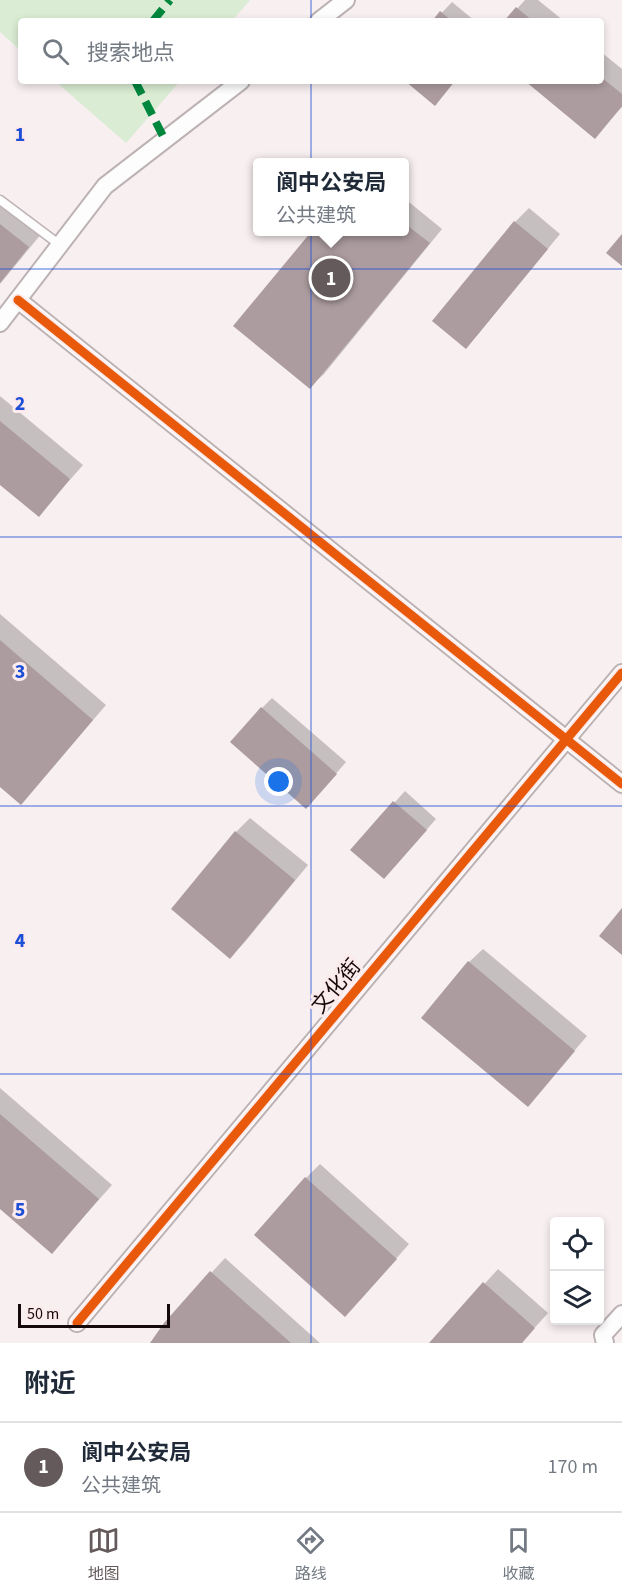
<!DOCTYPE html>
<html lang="zh">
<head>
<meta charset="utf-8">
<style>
  body { margin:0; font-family:"Source Sans 3","Noto Sans SC",sans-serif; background:#f6f6f7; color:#1f2937 }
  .controls { position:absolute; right:18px; bottom:18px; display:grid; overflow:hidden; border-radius:6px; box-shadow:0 3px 9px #0003 }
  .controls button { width:54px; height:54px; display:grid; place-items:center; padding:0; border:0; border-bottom:2px solid #e0e1e3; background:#fff; color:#1f2937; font:30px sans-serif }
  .scale { position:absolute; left:18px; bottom:15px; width:152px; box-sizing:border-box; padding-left:6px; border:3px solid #16090b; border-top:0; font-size:16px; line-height:21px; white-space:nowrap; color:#16090b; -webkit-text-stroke:4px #fcebec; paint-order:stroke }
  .you { position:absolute; left:279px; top:782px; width:21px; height:21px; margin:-15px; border:4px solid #fff; border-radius:50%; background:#1a73e8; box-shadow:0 0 0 9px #1a73e833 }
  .badge { display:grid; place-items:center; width:39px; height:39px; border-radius:50%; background:#655a5b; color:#fff; font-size:20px; font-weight:700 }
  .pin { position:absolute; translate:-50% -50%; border:3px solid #fff; box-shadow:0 2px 6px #0006 }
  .popup { position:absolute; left:253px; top:158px; width:156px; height:78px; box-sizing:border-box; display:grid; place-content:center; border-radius:6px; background:#fff; filter:drop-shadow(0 2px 4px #0005); font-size:20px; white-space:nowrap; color:#747a83 }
  .popup b { font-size:22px; color:#1f2937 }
  .popup::after { content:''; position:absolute; left:50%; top:100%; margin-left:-12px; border:12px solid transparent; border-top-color:#fff }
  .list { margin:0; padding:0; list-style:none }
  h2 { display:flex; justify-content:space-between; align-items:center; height:78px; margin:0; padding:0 24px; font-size:26px }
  h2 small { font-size:20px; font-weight:400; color:#747a83 }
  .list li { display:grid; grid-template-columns:39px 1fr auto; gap:18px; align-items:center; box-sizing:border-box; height:90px; padding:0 24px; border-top:2px solid #e0e1e3 }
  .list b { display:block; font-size:22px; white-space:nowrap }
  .list p { margin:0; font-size:20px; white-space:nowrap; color:#747a83 }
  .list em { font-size:20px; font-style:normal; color:#747a83 }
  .icon { flex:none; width:33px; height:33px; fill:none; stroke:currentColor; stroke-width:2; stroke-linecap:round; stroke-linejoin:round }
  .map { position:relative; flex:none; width:622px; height:1343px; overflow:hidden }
  .search { position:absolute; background:#fff; box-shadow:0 3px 9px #0003; left:18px; right:18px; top:18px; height:66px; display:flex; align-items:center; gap:15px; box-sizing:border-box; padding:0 21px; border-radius:6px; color:#747a83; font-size:22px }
  .sheet { height:168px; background:#fff }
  nav { display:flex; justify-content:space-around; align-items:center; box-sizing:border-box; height:84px; border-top:2px solid #e0e1e3; background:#fff; font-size:16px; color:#747a83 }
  nav a { display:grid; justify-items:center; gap:3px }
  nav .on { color:#655a5b }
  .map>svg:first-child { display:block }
  .green { fill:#daecd3 }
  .shadow { fill:#0003 }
  .building { fill:#ac9c9f }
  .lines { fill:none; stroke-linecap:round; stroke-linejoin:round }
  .lane-casing { stroke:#beb3b4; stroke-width:11 }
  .street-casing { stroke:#beb3b4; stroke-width:20 }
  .lane { stroke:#fefdfd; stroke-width:8 }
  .street { stroke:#fefdfd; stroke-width:16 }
  .quiet { stroke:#00873e; stroke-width:8; stroke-dasharray:15 8; stroke-linecap:butt }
  .cycleway-casing { stroke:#fcebec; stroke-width:13 }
  .cycleway { stroke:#e8590c; stroke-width:9 }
  .grid { fill:none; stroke:#1d4ed8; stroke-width:1.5; stroke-opacity:0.55 }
  .labels { text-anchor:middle; stroke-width:6; stroke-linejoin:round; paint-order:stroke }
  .street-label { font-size:21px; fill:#16090b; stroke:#fcebec }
  .grid-label { font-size:20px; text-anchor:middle; font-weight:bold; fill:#1d4ed8; stroke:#fcebec; stroke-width:6; stroke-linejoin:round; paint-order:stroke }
</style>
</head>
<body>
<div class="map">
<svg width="622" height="1343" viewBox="0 0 622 1343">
  <rect width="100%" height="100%" fill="#f8eff0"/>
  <g class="green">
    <path d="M0 0H250L232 21H21V51L0 32Z"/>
    <path d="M55 81H180L126 143Z"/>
  </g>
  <g class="shadow">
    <path d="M525 0H538L564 21H506Z"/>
    <path d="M452 2 475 21H434Z"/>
    <path d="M601 52 622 69V107L595 137 527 81H601Z"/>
    <path d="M404 198 442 229 324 374 310 387 235 326 312 232H404Z"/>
    <path d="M0 199 42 233 0 284Z"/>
    <path d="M529 208 560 234 479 333 466 347 515 222Z"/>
    <path d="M0 396 83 465 39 515 0 483Z"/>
    <path d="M0 614 106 705 34 789 0 785Z"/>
    <path d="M272 698 346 762 317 796 262 708Z"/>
    <path d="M405 791 436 819 394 867 352 850Z"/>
    <path d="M250 818 308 865 244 943 230 957 173 909 236 832Z"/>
    <path d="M483 949 587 1036 528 1105 469 962Z"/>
    <path d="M0 1088 112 1185 52 1252 0 1207Z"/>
    <path d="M320 1164 409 1244 359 1301 306 1178Z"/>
    <path d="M225 1258 320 1343H152L165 1323Z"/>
    <path d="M498 1269 548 1313 521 1343H431Z"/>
  </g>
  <g class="building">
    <path d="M516 7 533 21H504Z"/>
    <path d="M440 11 452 21H432Z"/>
    <path d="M601 77 622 94V106L595 139 525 81H601Z"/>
    <path d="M405 81H455L435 106Z"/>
    <path d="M514 221 548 249 466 349 432 321Z"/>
    <path d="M404 223 430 243 310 389 233 326 311 232H404Z"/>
    <path d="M0 224 29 247 0 283Z"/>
    <path d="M622 234V266L606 253Z"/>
    <path d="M0 421 70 479 39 517 0 485Z"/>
    <path d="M0 640 93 720 21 805 0 787Z"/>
    <path d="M261 707 337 774 306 809 230 742Z"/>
    <path d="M393 801 427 830 384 879 350 850Z"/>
    <path d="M235 831 295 880 230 959 171 909Z"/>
    <path d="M622 908V955L599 936Z"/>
    <path d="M468 961 575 1051 528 1107 421 1018Z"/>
    <path d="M0 1114 99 1199 52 1254 0 1209Z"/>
    <path d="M305 1177 397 1259 345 1317 254 1235Z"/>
    <path d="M210 1271 291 1343H150L164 1323Z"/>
    <path d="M483 1282 535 1328 522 1343H429Z"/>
  </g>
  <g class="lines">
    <defs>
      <path id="lane" d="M0 200 60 245"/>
      <g id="street">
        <path d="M319 21 346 0"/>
        <path d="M18 300 622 784"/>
        <path d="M0 323 105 186 241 81"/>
        <path d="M77 1323 622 673"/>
        <path d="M605 1343 603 1335 622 1314"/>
      </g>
    </defs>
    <use href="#lane" class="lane-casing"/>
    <use href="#street" class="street-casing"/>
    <use href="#lane" class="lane"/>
    <use href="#street" class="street"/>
    <g class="quiet">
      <path d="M153 21 170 0"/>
      <path d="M135 81 165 140"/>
    </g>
    <defs>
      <g id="cycleway">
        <path d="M18 300 622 784"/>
        <path d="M77 1323 622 673"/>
      </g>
    </defs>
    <use href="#cycleway" class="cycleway-casing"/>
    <use href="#cycleway" class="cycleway"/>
  </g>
  <path class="grid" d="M311 0V21M311 81V1343M0 269H622M0 537H622M0 806H622M0 1074H622"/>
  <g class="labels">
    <g class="street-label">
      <text transform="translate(336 986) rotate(-50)" y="7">文化街</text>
    </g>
  </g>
  <g class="grid-label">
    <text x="20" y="141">1</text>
    <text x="20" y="410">2</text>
    <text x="20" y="678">3</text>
    <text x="20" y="947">4</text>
    <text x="20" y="1216">5</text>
  </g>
</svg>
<div class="controls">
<button><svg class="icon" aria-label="locate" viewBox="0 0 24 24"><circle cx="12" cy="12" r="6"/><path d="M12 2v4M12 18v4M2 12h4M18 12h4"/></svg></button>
<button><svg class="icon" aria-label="layers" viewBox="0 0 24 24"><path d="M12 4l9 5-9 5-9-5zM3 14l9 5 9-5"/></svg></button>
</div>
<div class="scale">50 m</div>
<div class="you"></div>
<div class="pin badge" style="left:331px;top:278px">1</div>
<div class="popup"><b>阆中公安局</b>公共建筑</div>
<div class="search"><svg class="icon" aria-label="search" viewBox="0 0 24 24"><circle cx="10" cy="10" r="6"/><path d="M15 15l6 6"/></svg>搜索地点</div>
</div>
<section class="sheet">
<h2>附近<small></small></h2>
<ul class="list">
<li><span class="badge">1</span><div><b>阆中公安局</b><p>公共建筑</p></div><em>170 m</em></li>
</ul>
</section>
<nav>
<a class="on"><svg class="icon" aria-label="map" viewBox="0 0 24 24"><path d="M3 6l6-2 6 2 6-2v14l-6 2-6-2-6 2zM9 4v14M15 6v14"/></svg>地图</a>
<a><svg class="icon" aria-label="directions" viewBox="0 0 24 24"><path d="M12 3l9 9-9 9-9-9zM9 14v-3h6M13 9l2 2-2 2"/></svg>路线</a>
<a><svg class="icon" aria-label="saved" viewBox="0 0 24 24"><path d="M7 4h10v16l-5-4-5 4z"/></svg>收藏</a>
</nav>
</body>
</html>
